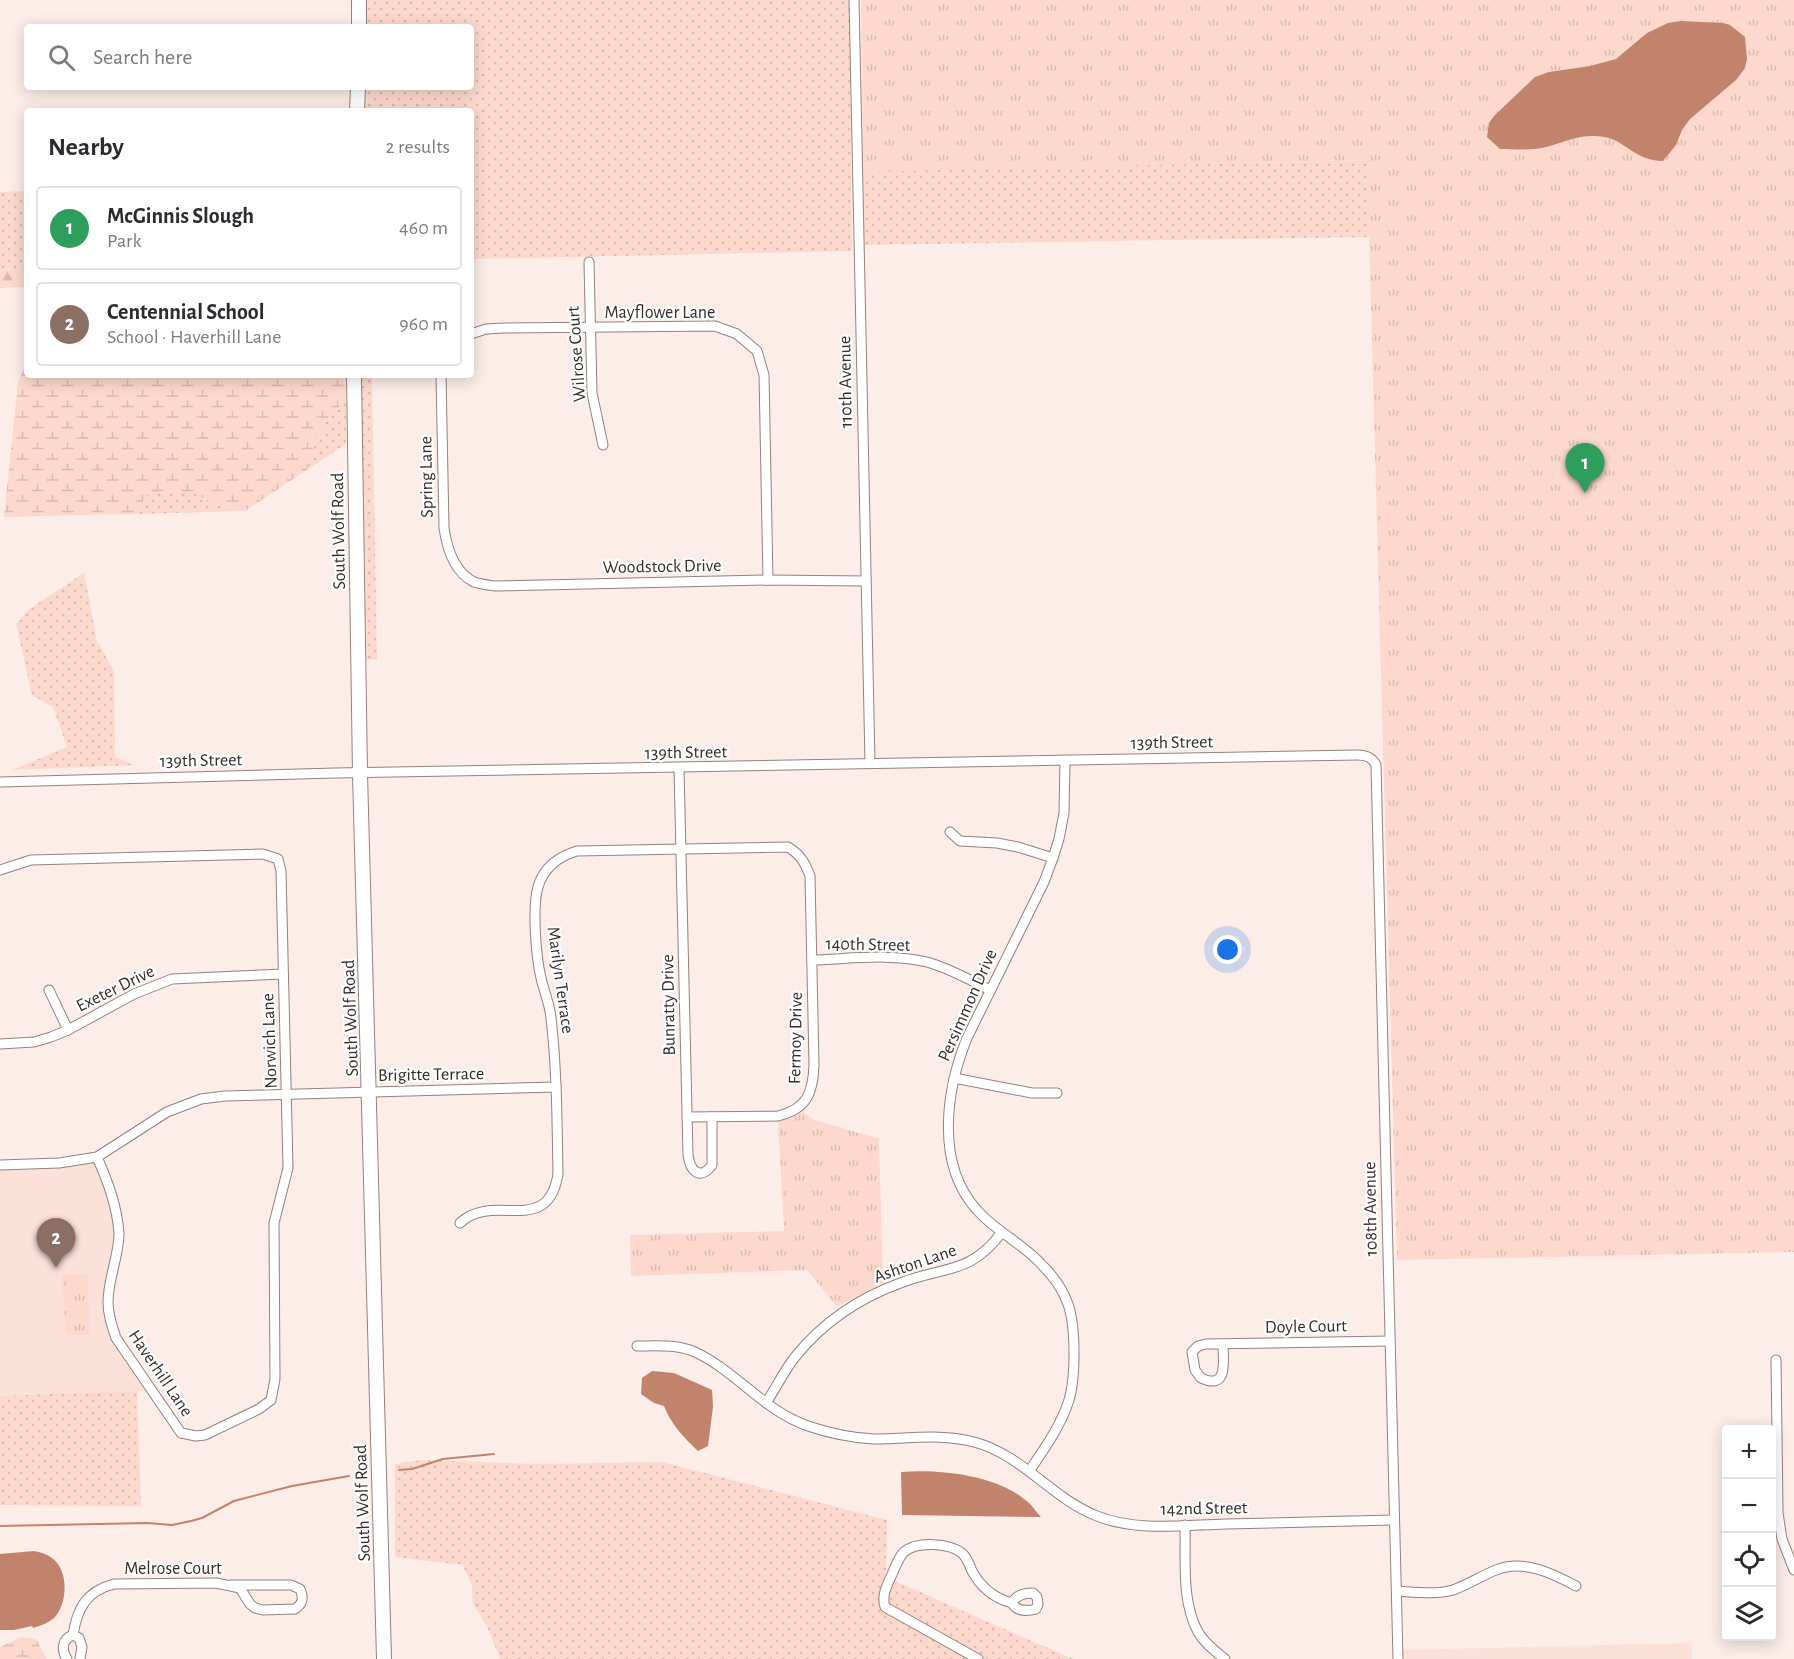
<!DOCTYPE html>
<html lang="en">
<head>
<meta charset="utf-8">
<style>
  body { margin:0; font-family:"Alegreya Sans",sans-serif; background:#f2f2f3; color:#2b2b33 }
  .controls { position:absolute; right:18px; bottom:18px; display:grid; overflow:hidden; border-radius:6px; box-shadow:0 3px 15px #0003 }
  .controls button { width:54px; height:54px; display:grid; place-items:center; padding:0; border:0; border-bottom:2px solid #e1e1e2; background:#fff; color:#2b2b33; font:30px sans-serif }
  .you { position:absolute; left:1228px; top:950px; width:21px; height:21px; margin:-15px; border:4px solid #fff; border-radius:50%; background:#1a73e8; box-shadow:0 0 0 9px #1a73e833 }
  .badge { display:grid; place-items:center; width:39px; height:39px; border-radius:50%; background:#2e7772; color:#fff; font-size:20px; font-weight:700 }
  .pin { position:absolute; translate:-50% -50px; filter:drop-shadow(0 2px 3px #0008) }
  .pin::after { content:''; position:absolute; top:32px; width:21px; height:18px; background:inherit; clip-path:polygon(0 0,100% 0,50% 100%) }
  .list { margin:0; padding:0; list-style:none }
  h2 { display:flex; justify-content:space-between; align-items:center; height:78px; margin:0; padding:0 24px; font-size:26px }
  h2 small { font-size:20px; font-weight:400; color:#7c7c81 }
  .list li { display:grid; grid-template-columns:39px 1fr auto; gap:18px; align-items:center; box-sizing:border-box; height:84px; margin:0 12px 12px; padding:0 12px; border:2px solid #e1e1e2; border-radius:6px }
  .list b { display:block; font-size:22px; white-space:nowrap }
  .list p { margin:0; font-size:20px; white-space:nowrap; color:#7c7c81 }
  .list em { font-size:20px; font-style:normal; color:#7c7c81 }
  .icon { flex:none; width:33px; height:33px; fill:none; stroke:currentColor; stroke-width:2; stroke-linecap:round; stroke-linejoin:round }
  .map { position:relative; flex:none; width:1794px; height:1659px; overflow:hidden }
  .search { position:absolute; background:#fff; box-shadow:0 3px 15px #0003; left:24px; top:24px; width:450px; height:66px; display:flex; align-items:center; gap:15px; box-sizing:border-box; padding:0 21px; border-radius:6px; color:#7c7c81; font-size:22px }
  .panel { position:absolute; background:#fff; box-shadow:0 3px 15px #0003; left:24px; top:108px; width:450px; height:270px; border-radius:6px }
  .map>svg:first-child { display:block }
  .built { fill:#fbe1d8 }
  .grass { fill:url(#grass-dots) }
  .forest { fill:url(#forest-firs) }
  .wetland { fill:url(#wetland-marsh) }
  .park { fill:url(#park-tufts) }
  .water { fill:#c2836d }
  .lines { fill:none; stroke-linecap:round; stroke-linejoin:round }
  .stream { stroke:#c2836d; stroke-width:2 }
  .street-casing { stroke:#93827c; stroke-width:11 }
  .secondary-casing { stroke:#93827c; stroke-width:16 }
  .street { stroke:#fff; stroke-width:9 }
  .secondary { stroke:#fff; stroke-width:14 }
  .labels { text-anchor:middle; stroke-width:4.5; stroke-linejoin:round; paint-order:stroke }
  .street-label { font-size:18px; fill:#342d2a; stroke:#fefefe }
</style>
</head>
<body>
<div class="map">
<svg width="1794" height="1659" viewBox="0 0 1794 1659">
  <defs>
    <pattern id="grass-dots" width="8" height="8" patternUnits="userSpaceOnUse" patternTransform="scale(1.5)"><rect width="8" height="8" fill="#fdd9cd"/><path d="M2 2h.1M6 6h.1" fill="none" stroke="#d9bbb0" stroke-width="1.8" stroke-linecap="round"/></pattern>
    <pattern id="forest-firs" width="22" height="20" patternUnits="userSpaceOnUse" patternTransform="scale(1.5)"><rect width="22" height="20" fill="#fdd9cd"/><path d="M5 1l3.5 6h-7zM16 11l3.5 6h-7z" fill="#d9bbb0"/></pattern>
    <pattern id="wetland-marsh" width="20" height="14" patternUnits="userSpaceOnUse" patternTransform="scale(1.5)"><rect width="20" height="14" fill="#fdd9cd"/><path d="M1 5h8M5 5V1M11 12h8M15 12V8" fill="none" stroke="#d9bbb0"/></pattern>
    <pattern id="park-tufts" width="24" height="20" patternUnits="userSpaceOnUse" patternTransform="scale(1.5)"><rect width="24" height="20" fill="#fdd9cd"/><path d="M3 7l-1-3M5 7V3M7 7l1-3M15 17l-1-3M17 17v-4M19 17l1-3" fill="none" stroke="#d9bbb0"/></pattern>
  </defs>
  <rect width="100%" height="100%" fill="#fcede8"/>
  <g class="built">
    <path d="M97 1160 108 1187 117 1234 107 1320 149 1391 0 1396V1167Z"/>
    <path d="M1692 1643V1659H1401V1650Z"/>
  </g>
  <g class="grass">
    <path d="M365 0H849L852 251 471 259V111H364V87H471V27H365Z"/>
    <path d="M861 0H1095L1249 163 1367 160 1423 232 1369 237 864 245Z"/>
    <path d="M27 191V269L0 270V192Z"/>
    <path d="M361 375H372L377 660 367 659Z"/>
    <path d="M346 401V444L307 470 316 441 327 419Z"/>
    <path d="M176 491 197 493 210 504 245 511 133 514 147 494Z"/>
    <path d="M84 573 97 641 114 671 115 757 135 765 12 770 67 747 53 707 32 695 16 624 28 610Z"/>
    <path d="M137 1391 141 1506 0 1505V1396Z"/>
    <path d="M421 1460 541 1464 662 1462 887 1520 886 1577 1073 1659H500L487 1626 473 1604 472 1586 463 1565 395 1557V1464Z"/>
  </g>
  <path class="forest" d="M27 269V287L0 288V270Z"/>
  <g class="wetland">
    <path d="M27 362V375H346V401L327 419 316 441 307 470 245 511 210 504 197 493 176 491 148 494 133 514 4 517 18 382Z"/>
    <path d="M22 1637 36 1639 47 1659H0V1647Z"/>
  </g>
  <g class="park">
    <path d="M861 0H1794V1252L1397 1260 1367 160 864 172Z"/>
    <path d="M803 1111 812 1119 879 1139 883 1283 837 1307 807 1270 631 1276 630 1235 784 1231 778 1121 793 1118Z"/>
    <path d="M88 1274 89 1335H66L62 1275Z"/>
  </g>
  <g class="water">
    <path d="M1681 21 1723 23 1730 25 1745 37 1747 59 1745 68 1736 80 1690 119 1682 130 1676 145 1663 161C1635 161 1625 140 1604 137 1581 133 1568 141 1546 147 1532 151 1515 149 1500 149L1487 137 1489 123 1494 116 1535 77 1549 72 1590 66 1616 59 1647 33 1668 23Z"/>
    <path d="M652 1371 674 1373 712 1390 713 1407 708 1446 698 1451C684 1438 671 1424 664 1406L654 1403 641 1394 642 1378Z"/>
    <path d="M901 1472C940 1469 999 1475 1029 1503 1033 1507 1037 1513 1041 1517L902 1515Z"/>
    <path d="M34 1551C40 1552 47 1554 52 1558 69 1570 68 1604 54 1618 48 1623 40 1626 33 1628L32 1626 14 1630H0V1554Z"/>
  </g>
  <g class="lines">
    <g class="stream">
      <path d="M399 1470 412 1469 443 1459 494 1454"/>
      <path d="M0 1526 147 1523 172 1525 191 1521 202 1518 234 1501 292 1486 349 1476"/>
    </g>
    <defs>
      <g id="street">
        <path d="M854 0 870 763"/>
        <path d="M589 262 592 393 603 445"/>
        <path d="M471 334 486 329 503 328 715 326 737 334 757 351 764 375 768 580"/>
        <path d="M441 375 444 528C447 549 454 572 474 582 480 584 488 585 494 586L768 580 866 581"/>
        <path d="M679 768 688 1155C690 1171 700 1181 712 1165V1117"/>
        <path d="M0 782 336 773 1357 755C1366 755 1372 757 1376 765L1398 1659"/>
        <path d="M950 832 960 841 997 843 1018 847 1053 858"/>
        <path d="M0 870 31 860 263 854 278 859 281 871 288 1168 274 1223 275 1379 271 1400 259 1409 205 1435 196 1436 181 1433 116 1338C112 1326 108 1315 108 1302 108 1279 119 1256 119 1233 117 1206 108 1182 97 1157"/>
        <path d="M812 960C849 959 890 953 927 962 949 968 970 980 990 990"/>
        <path d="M49 990 68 1030"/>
        <path d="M0 1044 34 1042 51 1037 68 1030 134 994 172 979 283 974"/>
        <path d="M954 1078 1032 1093H1057"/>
        <path d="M0 1165 59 1163 97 1157 167 1112 201 1099 225 1096 556 1087"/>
        <path d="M460 1223C493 1191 548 1238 558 1174 557 1122 557 1070 551 1018 550 1005 544 991 541 978 536 957 532 907 538 887 543 868 559 856 577 851L788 847C801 855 805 863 810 876L814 1065C813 1093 807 1109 778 1116L687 1117"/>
        <path d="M1223 1344C1223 1360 1229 1391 1201 1378L1195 1370 1192 1352 1198 1346 1206 1344 1390 1341"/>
        <path d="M637 1346C655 1346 677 1344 695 1352 736 1371 764 1411 808 1426 829 1433 852 1438 874 1439 908 1439 941 1433 974 1442 1023 1455 1051 1498 1097 1516 1137 1532 1184 1525 1226 1524 1282 1523 1338 1521 1394 1520"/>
        <path d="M1776 1360 1778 1513 1782 1539 1794 1570"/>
        <path d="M766 1403C776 1388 784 1371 795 1357 823 1322 861 1297 903 1282 946 1266 971 1274 1002 1232"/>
        <path d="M1030 1470C1044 1449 1060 1427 1068 1403 1076 1380 1076 1327 1068 1304 1063 1290 1053 1276 1043 1266 1024 1244 996 1232 977 1210 935 1164 946 1090 967 1038L1044 882 1053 858 1059 839 1064 813 1065 760"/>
        <path d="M1185 1525C1186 1559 1181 1601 1198 1632 1204 1643 1215 1651 1225 1659"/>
        <path d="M1397 1591C1414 1592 1436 1595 1453 1590 1467 1585 1481 1576 1496 1570 1523 1559 1552 1573 1576 1586"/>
        <path d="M73 1635C77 1609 86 1591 114 1584L216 1583 240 1588 250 1604 255 1608 263 1610 295 1609C303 1604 304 1598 300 1589L291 1585H231"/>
        <path d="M67 1659C61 1650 62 1639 73 1635L79 1638 82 1647 80 1659"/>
        <path d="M978 1659 885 1607C881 1594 888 1584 893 1572 896 1565 899 1557 904 1552 917 1541 949 1543 962 1553 966 1557 969 1563 971 1569 980 1587 993 1598 1012 1603 1017 1612 1028 1611 1036 1609L1038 1604 1037 1597 1033 1593C1025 1593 1016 1595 1012 1603"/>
      </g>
      <g id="secondary">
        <path d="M359 27V0"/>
        <path d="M357 111 358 87"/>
        <path d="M354 375 360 774 384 1659"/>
      </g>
    </defs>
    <use href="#street" class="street-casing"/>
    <use href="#secondary" class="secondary-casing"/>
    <use href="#street" class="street"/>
    <use href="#secondary" class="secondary"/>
  </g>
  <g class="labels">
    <g class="street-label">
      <text x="660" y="318">Mayflower Lane</text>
      <text transform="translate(576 354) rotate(-94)" y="6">Wilrose Court</text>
      <text transform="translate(845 382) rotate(-91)" y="6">110th Avenue</text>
      <text transform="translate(426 477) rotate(-91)" y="6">Spring Lane</text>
      <text transform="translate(338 531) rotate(-91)" y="6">South Wolf Road</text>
      <text transform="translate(662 566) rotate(-1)" y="6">Woodstock Drive</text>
      <text transform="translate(1172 742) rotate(-1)" y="6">139th Street</text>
      <text transform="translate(686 752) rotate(-1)" y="6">139th Street</text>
      <text transform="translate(201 760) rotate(-1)" y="6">139th Street</text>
      <text transform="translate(868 944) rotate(1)" y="6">140th Street</text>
      <text transform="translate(561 980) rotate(82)" y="6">Marilyn Terrace</text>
      <text transform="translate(115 988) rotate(-26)" y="6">Exeter Drive</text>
      <text transform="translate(668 1005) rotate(-91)" y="6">Bunratty Drive</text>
      <text transform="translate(967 1005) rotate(-66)" y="6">Persimmon Drive</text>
      <text transform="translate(350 1018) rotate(-92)" y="6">South Wolf Road</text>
      <text transform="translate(795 1038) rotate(-89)" y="6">Fermoy Drive</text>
      <text transform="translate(269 1041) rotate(-92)" y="6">Norwich Lane</text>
      <text transform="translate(431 1074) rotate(-1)" y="6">Brigitte Terrace</text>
      <text transform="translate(1370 1209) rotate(-91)" y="6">108th Avenue</text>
      <text transform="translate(915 1263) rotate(-19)" y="6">Ashton Lane</text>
      <text transform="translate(1306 1326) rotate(-1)" y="6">Doyle Court</text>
      <text transform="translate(161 1373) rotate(56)" y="6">Haverhill Lane</text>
      <text transform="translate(362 1503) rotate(-92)" y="6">South Wolf Road</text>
      <text transform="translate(1204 1508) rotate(-1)" y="6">142nd Street</text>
      <text x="173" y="1574">Melrose Court</text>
    </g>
  </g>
</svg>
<div class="controls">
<button>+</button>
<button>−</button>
<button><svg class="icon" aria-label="locate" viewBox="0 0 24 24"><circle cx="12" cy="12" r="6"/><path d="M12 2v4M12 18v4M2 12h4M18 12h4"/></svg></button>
<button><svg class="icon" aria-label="layers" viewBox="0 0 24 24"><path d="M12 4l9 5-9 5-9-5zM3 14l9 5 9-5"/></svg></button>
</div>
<div class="you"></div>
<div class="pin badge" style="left:1585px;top:493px;background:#2e9e5b">1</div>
<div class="pin badge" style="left:56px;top:1268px;background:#8d6e63">2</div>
<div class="search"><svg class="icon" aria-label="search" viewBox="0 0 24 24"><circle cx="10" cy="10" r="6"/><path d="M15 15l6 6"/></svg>Search here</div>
<section class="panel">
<h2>Nearby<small>2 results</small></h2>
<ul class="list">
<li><span class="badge" style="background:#2e9e5b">1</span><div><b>McGinnis Slough</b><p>Park</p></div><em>460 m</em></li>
<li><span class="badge" style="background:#8d6e63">2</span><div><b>Centennial School</b><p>School · Haverhill Lane</p></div><em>960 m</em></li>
</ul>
</section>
</div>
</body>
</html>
